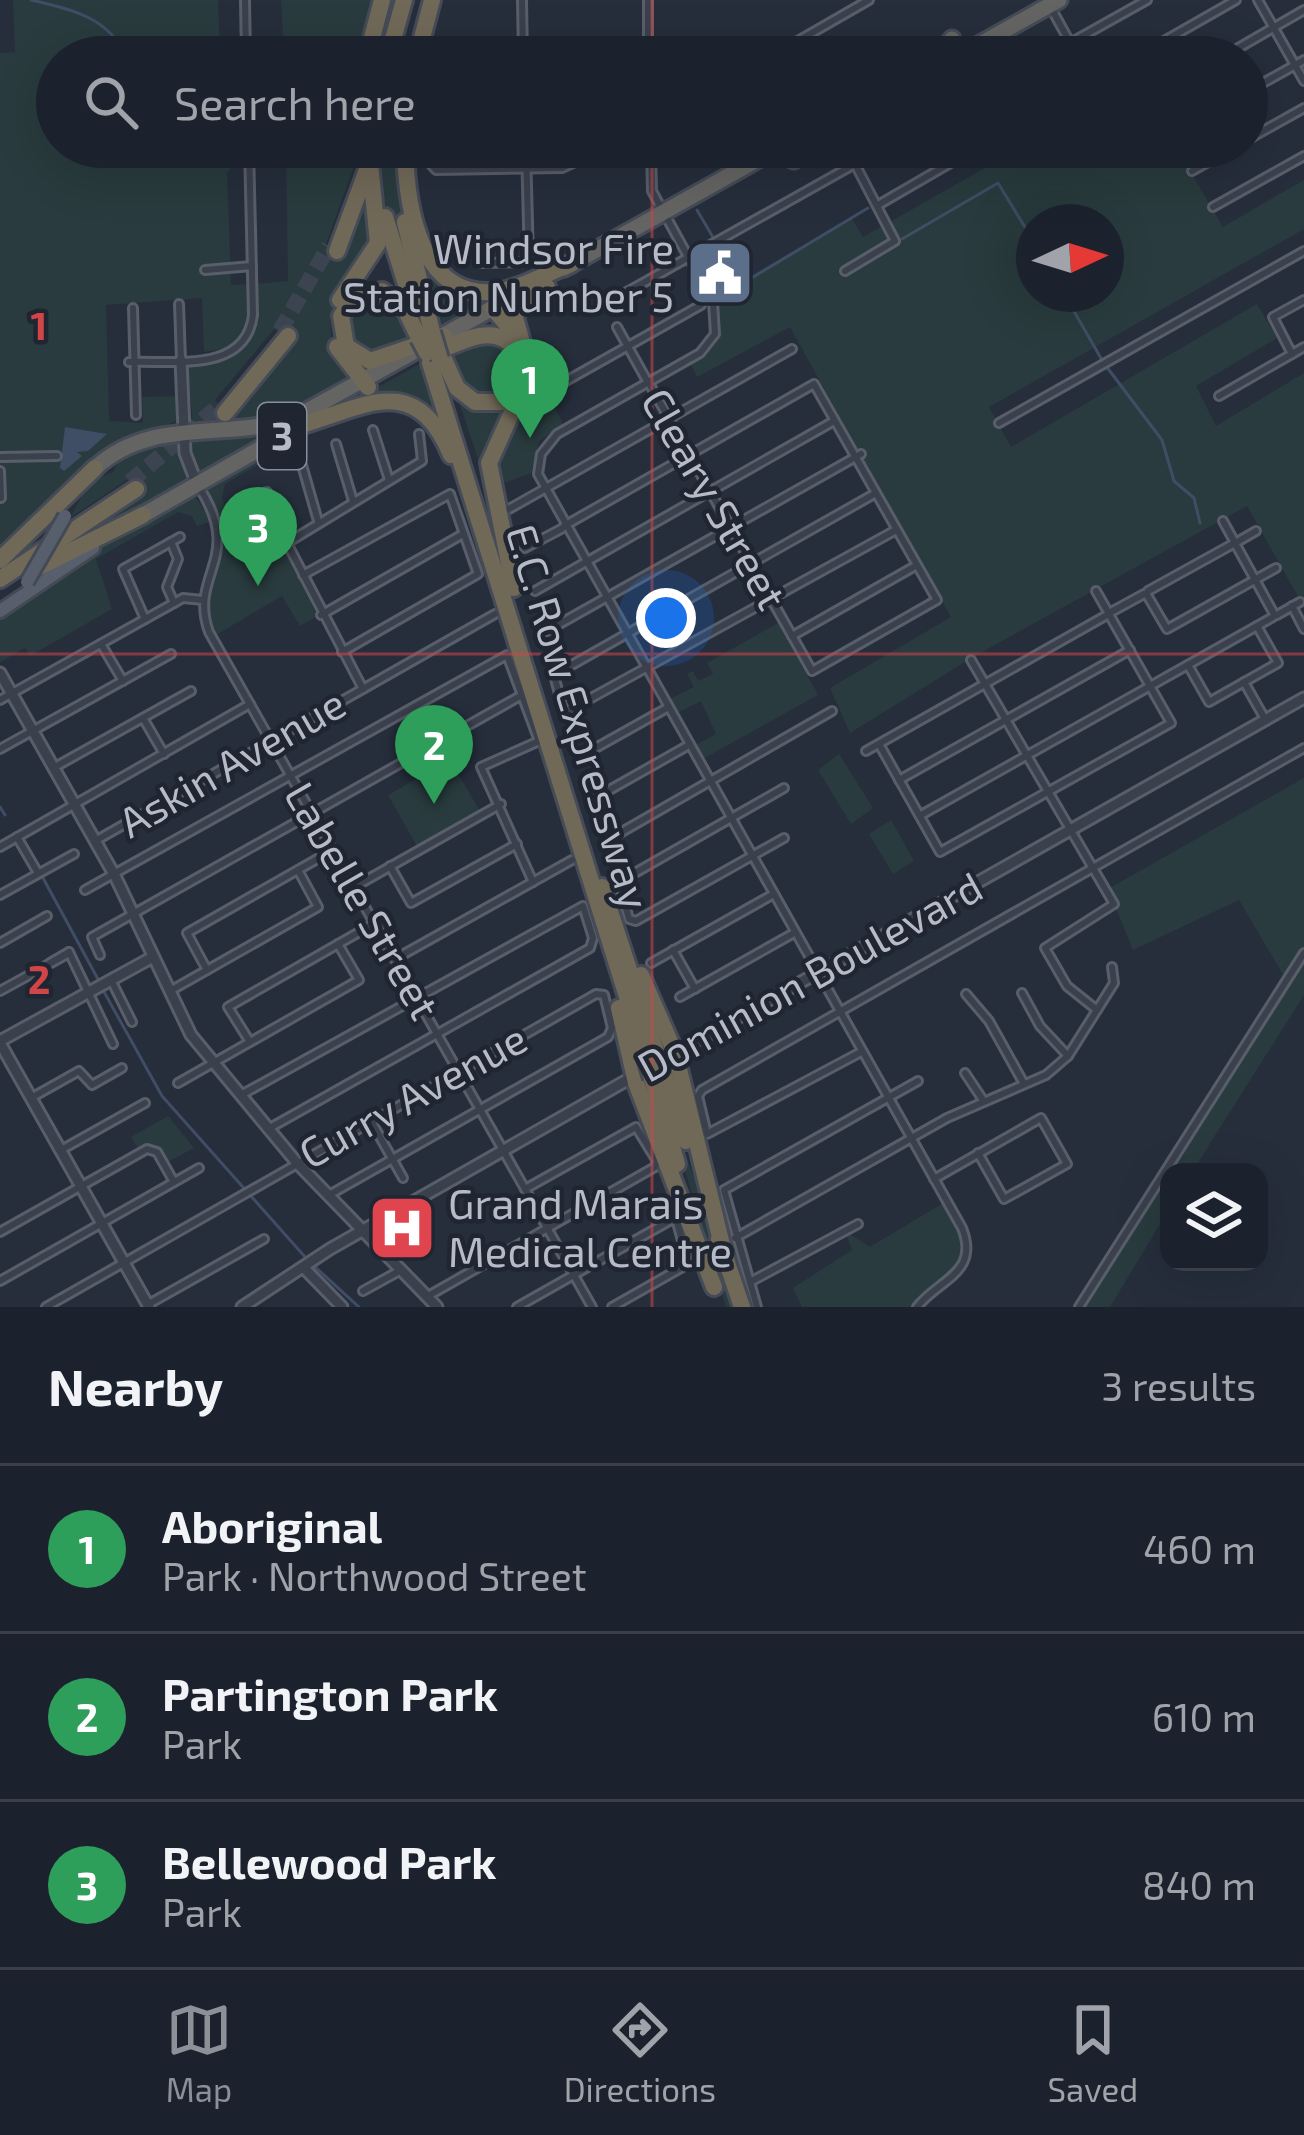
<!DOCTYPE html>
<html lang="en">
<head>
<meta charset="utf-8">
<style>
  body { margin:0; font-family:"Exo 2",sans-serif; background:#252a35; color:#f1f3f6 }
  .controls { position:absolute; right:36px; bottom:36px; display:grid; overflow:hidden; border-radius:24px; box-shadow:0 12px 48px #0002 }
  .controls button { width:108px; height:108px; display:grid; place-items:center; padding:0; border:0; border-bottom:3px solid #3a3f49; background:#1c222d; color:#f1f3f6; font:60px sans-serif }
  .compass { position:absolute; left:1016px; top:204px; width:108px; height:108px; border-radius:50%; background:#1c222d; box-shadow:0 12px 48px #0002; rotate:86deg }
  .you { position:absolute; left:666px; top:618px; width:42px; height:42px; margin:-30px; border:9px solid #fff; border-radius:50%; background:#1a73e8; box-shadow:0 0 0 18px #1a73e833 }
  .badge { display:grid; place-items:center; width:78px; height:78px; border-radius:50%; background:#8c9099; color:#fff; font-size:39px; font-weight:700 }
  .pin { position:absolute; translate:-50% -99px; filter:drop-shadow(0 3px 6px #0008) }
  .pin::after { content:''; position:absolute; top:63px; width:42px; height:36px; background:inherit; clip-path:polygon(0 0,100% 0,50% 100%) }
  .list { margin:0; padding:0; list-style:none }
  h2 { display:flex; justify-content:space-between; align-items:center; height:156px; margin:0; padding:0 48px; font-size:51px }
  h2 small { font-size:39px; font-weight:400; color:#a0a4aa }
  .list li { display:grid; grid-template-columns:78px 1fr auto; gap:36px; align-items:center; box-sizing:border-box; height:168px; padding:0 48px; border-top:3px solid #3a3f49 }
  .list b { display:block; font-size:45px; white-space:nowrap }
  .list p { margin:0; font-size:39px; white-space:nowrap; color:#a0a4aa }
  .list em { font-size:39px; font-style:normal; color:#a0a4aa }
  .icon { flex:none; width:66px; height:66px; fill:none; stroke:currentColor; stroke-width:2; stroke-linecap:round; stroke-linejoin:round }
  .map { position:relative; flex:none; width:1304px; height:1307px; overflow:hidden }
  .search { position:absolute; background:#1c222d; box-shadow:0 12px 48px #0002; left:36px; right:36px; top:36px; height:132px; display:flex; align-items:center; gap:30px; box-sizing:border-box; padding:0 42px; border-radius:66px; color:#a0a4aa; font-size:45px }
  .sheet { height:660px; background:#1c222d }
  nav { display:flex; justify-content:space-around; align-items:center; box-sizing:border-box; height:168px; border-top:3px solid #3a3f49; background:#1c222d; font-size:33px; color:#a0a4aa }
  nav a { display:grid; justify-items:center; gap:6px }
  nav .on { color:#8c9099 }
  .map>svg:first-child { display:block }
  .green { fill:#293b3e; fill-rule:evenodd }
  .water { fill:#3f4d65 }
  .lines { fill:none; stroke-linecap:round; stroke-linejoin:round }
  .stream { stroke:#3f4d65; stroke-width:3 }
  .motorway-tunnel { stroke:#3c4351; stroke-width:16; stroke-dasharray:16 8; stroke-linecap:butt }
  .minor-casing { stroke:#585e6a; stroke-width:12 }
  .tertiary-casing { stroke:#585e6a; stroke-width:15 }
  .primary-casing { stroke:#434955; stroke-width:18 }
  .trunk-casing { stroke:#454b57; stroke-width:21 }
  .motorway-casing { stroke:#454b57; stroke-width:22 }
  .minor { stroke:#3a404c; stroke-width:6 }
  .tertiary { stroke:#3a404c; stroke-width:9 }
  .primary { stroke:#585f6c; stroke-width:12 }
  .trunk { stroke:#646462; stroke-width:15 }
  .motorway { stroke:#716958; stroke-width:16 }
  .primary-bridge-casing { stroke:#434955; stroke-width:18; stroke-linecap:butt }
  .motorway-bridge-casing { stroke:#454b57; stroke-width:22; stroke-linecap:butt }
  .primary-bridge { stroke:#585f6c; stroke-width:12 }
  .motorway-bridge { stroke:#716958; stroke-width:16 }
  .grid { fill:none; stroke:#d04548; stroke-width:3; stroke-opacity:0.55 }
  .labels { text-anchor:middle; stroke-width:9; stroke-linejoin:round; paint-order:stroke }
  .shield { fill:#1f2531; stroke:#898e9a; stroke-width:3 }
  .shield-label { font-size:39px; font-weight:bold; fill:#b6bbc7 }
  .poi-label { font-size:42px; fill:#b6bbc7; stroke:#1f2531; text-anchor:end }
  .street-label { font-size:42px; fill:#b6bbc7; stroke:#1f2531 }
  .grid-label { font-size:39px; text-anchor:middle; font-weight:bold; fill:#d04548; stroke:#1f2531; stroke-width:9; stroke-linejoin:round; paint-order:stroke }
</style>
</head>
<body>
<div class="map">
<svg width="1304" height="1307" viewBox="0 0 1304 1307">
  <rect width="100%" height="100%" fill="#262e3c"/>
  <g class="green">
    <path d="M13 0H218L220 57H57V147H180L182 162 220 155 223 147H241L243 153 227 173 231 285 250 284V317L233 347 204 352 202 298 106 305 109 421 143 423 142 397 177 396 176 421 116 445 0 554V53L15 52Z"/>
    <path d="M281 0H379L363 57H284Z"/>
    <path d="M286 147H361L326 244 341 253 369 184 375 243 330 317 331 335 350 382C297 414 253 422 193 426L187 362 236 352 256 321V284L288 281ZM274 329 295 340 230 419 215 400Z"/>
    <path d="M379 147H400L402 220 425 333 380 186Z"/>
    <path d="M1022 147H1176L1223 227 1304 180V229L989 407 1011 447 1257 304 1277 338 1196 386 1216 426 1304 373V607L1247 506 973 657 850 733 830 688 951 617 790 327 697 377 689 361C715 346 726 326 713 298L851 217 863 237ZM1034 222H1106V294H1034Z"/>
    <path d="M410 211 449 282 510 290 438 333Z"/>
    <path d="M392 297 418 342 376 358 349 344 347 310 352 302Z"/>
    <path d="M500 318C569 404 475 405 490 495L454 387 468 401 486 406 518 391 525 369 518 346 495 331 473 334Z"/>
    <path d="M488 336 516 351C522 376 517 382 499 399L469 394 445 352Z"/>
    <path d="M425 361 450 438 422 407 349 403Z"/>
    <path d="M550 397 563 424 539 441 531 473 493 487C497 444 511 417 550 397Z"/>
    <path d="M311 413 199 475 188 448 189 435Z"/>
    <path d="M180 436 191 481 93 537 51 553 141 495 128 479 70 518 89 482 113 472 123 455Z"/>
    <path d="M275 447 277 454 225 484 222 498 236 531 226 533 207 488Z"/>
    <path d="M193 494 212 521 197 526 192 516 178 512 96 559 112 609 30 656 25 648 0 662V615L86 555Z"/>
    <path d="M265 537 288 548 317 616 300 626 282 596 216 635 206 599 224 538Z"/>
    <path d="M778 623 818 695 701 760 694 746 716 734 701 701 675 714 668 700 694 687 687 674 693 671 698 681 713 674 707 663Z"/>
    <path d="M839 754 873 808 851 824 818 770Z"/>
    <path d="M450 760 481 813 418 848 388 795Z"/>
    <path d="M1304 778V948L1285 978 1239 900 1133 950 1108 889Z"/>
    <path d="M891 820 914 861 893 874 869 834Z"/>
    <path d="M1304 957V995L1192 1172H1169V1209L1110 1307H1082Z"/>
    <path d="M666 1108 698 1186 737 1307H726Z"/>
    <path d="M168 1116 194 1148 166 1163 153 1148 140 1151 131 1137Z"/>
    <path d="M945 1202 964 1238V1259L948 1280 915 1307H802L793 1288 852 1250 845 1231 870 1247Z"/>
  </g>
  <path class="water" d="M65 427 107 434 88 451 77 452 82 456 64 471 60 468Z"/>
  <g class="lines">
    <g class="stream">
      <path d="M31 0C67 8 111 17 125 57"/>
      <path d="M155 147C180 178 212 166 242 151"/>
      <path d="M697 210 714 239"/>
      <path d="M902 239 998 183 1034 242"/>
      <path d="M717 246 719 248"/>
      <path d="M737 279 745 282 868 208"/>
      <path d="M1064 294 1102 360"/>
      <path d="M1106 366 1162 440 1174 481 1194 498 1200 523"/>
      <path d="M0 807 5 815"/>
      <path d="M43 878 99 981"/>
      <path d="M103 990 162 1096 306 1258"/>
      <path d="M313 1265 359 1307"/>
    </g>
    <g class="motorway-tunnel">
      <path d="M280 331 329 246"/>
      <path d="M130 482 219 406"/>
    </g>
    <defs>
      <g id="minor">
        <path d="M245 0 246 57"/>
        <path d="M522 0 523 57"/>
        <path d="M648 0V57"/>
        <path d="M1258 0 1304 81"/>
        <path d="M1051 8 1078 57"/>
        <path d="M1228 54 1304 10"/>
        <path d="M770 57 869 0"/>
        <path d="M1045 57 1147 0"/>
        <path d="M1136 57 1236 0"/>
        <path d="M1247 92 1304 60"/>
        <path d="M1247 140 1304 108"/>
        <path d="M651 147 652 191 713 302 715 334 700 353 557 434 541 454 538 474 962 1228C980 1273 939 1279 917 1307"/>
        <path d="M1011 147 1012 150"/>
        <path d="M481 149 483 169"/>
        <path d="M428 161 436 170 562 168 608 147"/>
        <path d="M1192 171 1235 147"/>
        <path d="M878 205 978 147"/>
        <path d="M1213 207 1304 156"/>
        <path d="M481 263 529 262 526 147"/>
        <path d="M205 270 252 266"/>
        <path d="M845 271 895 241 855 164"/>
        <path d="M179 304 181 360"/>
        <path d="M602 306 885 147"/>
        <path d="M133 308 136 415"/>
        <path d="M1292 354 1273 317 1304 300"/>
        <path d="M129 362C173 360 246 374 253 315L249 147"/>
        <path d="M550 390 701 305"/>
        <path d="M1219 396 1304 347"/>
        <path d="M999 423 1304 251"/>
        <path d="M373 430 389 480"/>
        <path d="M336 444 353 501"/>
        <path d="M0 457 57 456"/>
        <path d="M300 458 318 521"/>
        <path d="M0 471 1 498"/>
        <path d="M199 487C245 559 188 574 209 632L592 1307"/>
        <path d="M876 493 554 675 564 713 896 530"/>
        <path d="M509 509 792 349"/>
        <path d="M1223 521 1234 541"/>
        <path d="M256 533 245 497 267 492"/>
        <path d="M221 536 264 533 287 543 363 689"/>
        <path d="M171 542 178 559 167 587 174 603"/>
        <path d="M1237 542 1256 531"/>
        <path d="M287 543 422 461 419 434"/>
        <path d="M1236 545 1274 614"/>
        <path d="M525 548 563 528 564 526 814 384 937 600 812 671 650 385 646 379 617 327"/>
        <path d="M303 575 450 494 478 574 342 652"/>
        <path d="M535 591 834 421"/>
        <path d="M1096 591 1108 612"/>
        <path d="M1148 591 1233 544"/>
        <path d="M1147 595 1167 629 1276 568"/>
        <path d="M1292 606 1304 629"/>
        <path d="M1111 612 1144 594"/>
        <path d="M321 615 463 534"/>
        <path d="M1277 615 1300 602"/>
        <path d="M145 619 123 569 180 537"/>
        <path d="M547 631 861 454"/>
        <path d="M792 636 917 565"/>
        <path d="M101 644 123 681"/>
        <path d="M971 660 1114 904 1045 948 1067 986 1097 1010"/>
        <path d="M1188 665 1209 702 1278 663 1257 626"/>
        <path d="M1244 682 1265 719"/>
        <path d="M0 700 183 598 203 600"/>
        <path d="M143 718 164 754"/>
        <path d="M879 744 940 852 1171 723 1110 616"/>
        <path d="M0 749 171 654"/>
        <path d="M866 751 1107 615"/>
        <path d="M583 755 667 708"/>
        <path d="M55 767 191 691"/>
        <path d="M899 780 1130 650"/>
        <path d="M597 797 689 745"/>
        <path d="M921 815 1273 617"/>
        <path d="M620 833 832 711"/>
        <path d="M17 837 38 873"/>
        <path d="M784 838 636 921 629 919 619 882 784 788"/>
        <path d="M95 841 495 614"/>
        <path d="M0 847 250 704"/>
        <path d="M390 866 411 903 517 844"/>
        <path d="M354 887 501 804"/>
        <path d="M85 890 507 655 539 741 481 767 533 882"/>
        <path d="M0 895 74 854"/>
        <path d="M0 943 47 916"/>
        <path d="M673 950 695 989"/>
        <path d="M69 952 113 1044"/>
        <path d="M100 955 92 937 522 695"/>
        <path d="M395 959 572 860"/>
        <path d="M50 963 69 952"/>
        <path d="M651 963 772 895"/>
        <path d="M207 970 187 933 333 850"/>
        <path d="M112 982 132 1022"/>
        <path d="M0 991 69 953"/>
        <path d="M170 991 318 907 298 870"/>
        <path d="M1022 993 1040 1026 1068 1056"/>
        <path d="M966 994 989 1021 1023 1082"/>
        <path d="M680 997 794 933"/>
        <path d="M250 1042 228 1007 375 923"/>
        <path d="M861 1052 707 1134 698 1096 702 1090 1304 748"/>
        <path d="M965 1073 983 1100"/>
        <path d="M178 1083 359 980 338 944"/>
        <path d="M241 1095 583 906 593 938 590 948 268 1129"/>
        <path d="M31 1098 79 1071 92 1085 122 1068"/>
        <path d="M371 1121 403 1178"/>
        <path d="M61 1150 145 1103"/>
        <path d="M934 1179 1041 1118 1067 1164 1004 1199 978 1153"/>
        <path d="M0 1232 147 1149 157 1152 174 1182"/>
        <path d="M735 1238 947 1118 1046 1075 1068 1056 1114 983 1112 967"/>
        <path d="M0 1281 199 1168"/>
        <path d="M750 1282 858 1224"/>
        <path d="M363 1291 401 1270"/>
        <path d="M428 1296 655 1167 657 1161 636 1127 525 1189"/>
        <path d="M147 1305 264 1239"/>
        <path d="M46 1307C229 1203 411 1098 596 994L604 995 612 1028 608 1037 329 1195"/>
        <path d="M517 1307 671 1220 677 1222 688 1264 612 1307"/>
        <path d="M757 1307 724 1190 918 1081"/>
        <path d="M1079 1307 1304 953"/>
      </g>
      <g id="tertiary">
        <path d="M181 360 185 453 197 484"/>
        <path d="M0 673 115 876 191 1035 297 1163 437 1307"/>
        <path d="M0 1041 151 958"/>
        <path d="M0 1043 149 1307"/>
        <path d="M656 1064 1304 698"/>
        <path d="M305 1269 342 1307"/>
        <path d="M242 1307 330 1249 636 1075"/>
      </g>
      <path id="primary" d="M0 611 93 548"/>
      <g id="trunk">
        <path d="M938 57 952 39 958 56"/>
        <path d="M957 57 1059 0"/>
        <path d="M788 147 787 157 794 160 804 147"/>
        <path d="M564 268 780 147"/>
        <path d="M95 468C153 415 228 442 296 417L527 289"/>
        <path d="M143 515 312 419"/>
      </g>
      <g id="motorway">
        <path d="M367 57 382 0"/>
        <path d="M388 57 404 0"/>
        <path d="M417 57 432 0"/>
        <path d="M405 147C406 205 419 304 501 291 525 287 548 272 571 264"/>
        <path d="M385 217 406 284"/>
        <path d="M405 222 432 332"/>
        <path d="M337 251 368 167"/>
        <path d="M340 300 378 243 370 164"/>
        <path d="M493 308 514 333"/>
        <path d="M419 338 404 307 382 291 356 296 341 316 346 346 370 361 444 336"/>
        <path d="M337 347 368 387"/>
        <path d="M429 355C461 343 500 316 521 358"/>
        <path d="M443 357 457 388 475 402H501L520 383"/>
        <path d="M430 363 646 1058"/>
        <path d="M225 413 288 336"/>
        <path d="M302 425C365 406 416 371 451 455"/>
        <path d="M0 560 95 468"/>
        <path d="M33 570 143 515"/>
        <path d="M0 579 136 489"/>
        <path d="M514 588 489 463 530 372 514 314 547 287"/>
        <path d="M602 887 656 1052"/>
        <path d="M641 975 675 1053 723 1249"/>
        <path d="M619 1008 636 1083 714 1287"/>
        <path d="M663 1073 686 1141"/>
        <path d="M652 1078 677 1164"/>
        <path d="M719 1239 742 1307"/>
      </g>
    </defs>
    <use href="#minor" class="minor-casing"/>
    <use href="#tertiary" class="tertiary-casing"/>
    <use href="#primary" class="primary-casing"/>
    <use href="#trunk" class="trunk-casing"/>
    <use href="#motorway" class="motorway-casing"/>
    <use href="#minor" class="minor"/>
    <use href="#tertiary" class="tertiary"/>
    <use href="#primary" class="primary"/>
    <use href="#trunk" class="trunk"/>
    <use href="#motorway" class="motorway"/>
    <defs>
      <path id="primary-bridge" d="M27 582 65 516"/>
      <g id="motorway-bridge">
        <path d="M367 147 370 164"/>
        <path d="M432 332 440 359"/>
        <path d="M419 338 427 353"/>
        <path d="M656 1052 663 1073"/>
        <path d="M646 1058 652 1078"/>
      </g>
    </defs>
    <use href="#primary-bridge" class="primary-bridge-casing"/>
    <use href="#motorway-bridge" class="motorway-bridge-casing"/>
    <use href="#primary-bridge" class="primary-bridge"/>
    <use href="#motorway-bridge" class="motorway-bridge"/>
  </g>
  <path class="grid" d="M652 0V57M652 147V1307M0 654H1304"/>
  <defs>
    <symbol id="civic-square" viewBox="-11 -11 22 22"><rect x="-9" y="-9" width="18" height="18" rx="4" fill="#5c6f8a" stroke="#1f2531"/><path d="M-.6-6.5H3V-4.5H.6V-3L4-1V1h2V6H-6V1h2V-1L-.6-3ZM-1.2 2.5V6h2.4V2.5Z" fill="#fff"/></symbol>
    <symbol id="hospital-square" viewBox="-11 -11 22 22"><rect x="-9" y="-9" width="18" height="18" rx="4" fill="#e0444e" stroke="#1f2531"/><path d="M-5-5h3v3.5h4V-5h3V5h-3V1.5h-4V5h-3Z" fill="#fff"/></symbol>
  </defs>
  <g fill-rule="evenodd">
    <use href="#civic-square" x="682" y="235" width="76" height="76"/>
    <use href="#hospital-square" x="364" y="1190" width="76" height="76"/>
  </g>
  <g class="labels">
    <rect class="shield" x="258" y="403" width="48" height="66" rx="9"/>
    <g class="shield-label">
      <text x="282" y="450">3</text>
    </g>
    <g class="poi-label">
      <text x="674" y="264">Windsor Fire<tspan x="674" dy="48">Station Number 5</tspan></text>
      <text x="448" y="1219" text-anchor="start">Grand Marais<tspan x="448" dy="48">Medical Centre</tspan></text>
    </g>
    <g class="street-label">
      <text transform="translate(714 499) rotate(60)" y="15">Cleary Street</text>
      <text transform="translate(578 717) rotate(73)" y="15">E.C. Row Expressway</text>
      <text transform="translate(232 763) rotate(-30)" y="15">Askin Avenue</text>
      <text transform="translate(362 901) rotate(60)" y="15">Labelle Street</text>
      <text transform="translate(810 977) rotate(-29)" y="15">Dominion Boulevard</text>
      <text transform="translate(413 1096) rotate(-29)" y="15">Curry Avenue</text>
    </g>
  </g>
  <g class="grid-label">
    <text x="39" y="340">1</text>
    <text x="39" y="994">2</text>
  </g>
</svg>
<div class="controls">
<button><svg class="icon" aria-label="layers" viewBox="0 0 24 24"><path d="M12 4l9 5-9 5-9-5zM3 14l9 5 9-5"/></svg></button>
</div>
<svg class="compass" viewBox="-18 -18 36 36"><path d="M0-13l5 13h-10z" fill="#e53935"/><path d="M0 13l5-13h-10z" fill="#a0a4aa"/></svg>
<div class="you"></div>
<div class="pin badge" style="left:530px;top:438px;background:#2e9e5b">1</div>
<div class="pin badge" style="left:434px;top:804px;background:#2e9e5b">2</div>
<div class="pin badge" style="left:258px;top:586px;background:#2e9e5b">3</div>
<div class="search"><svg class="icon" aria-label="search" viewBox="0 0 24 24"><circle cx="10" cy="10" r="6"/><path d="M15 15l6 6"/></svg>Search here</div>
</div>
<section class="sheet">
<h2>Nearby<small>3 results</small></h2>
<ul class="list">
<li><span class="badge" style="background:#2e9e5b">1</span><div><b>Aboriginal</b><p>Park · Northwood Street</p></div><em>460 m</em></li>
<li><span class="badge" style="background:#2e9e5b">2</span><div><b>Partington Park</b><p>Park</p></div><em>610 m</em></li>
<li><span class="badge" style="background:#2e9e5b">3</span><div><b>Bellewood Park</b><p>Park</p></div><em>840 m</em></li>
</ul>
</section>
<nav>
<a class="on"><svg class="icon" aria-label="map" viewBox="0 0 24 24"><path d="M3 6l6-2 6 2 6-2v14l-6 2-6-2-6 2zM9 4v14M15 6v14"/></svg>Map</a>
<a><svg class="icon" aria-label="directions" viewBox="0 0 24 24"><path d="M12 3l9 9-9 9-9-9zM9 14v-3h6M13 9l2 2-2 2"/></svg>Directions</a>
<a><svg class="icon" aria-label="saved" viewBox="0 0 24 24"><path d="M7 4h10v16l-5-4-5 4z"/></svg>Saved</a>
</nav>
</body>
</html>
